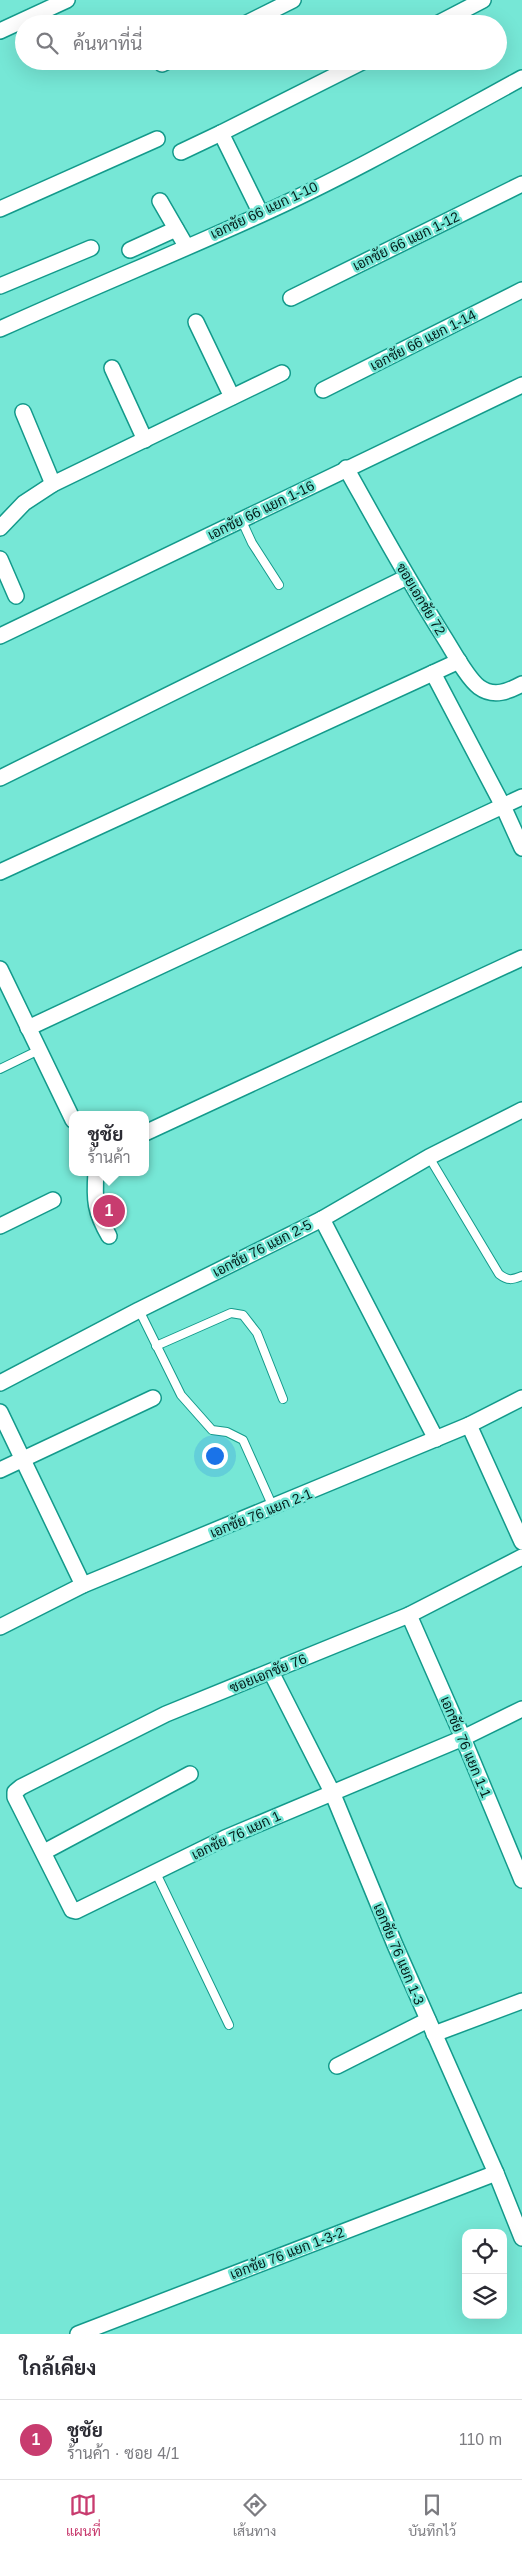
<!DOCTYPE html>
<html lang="th">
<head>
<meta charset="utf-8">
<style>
  body { margin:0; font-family:Helvetica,Sarabun,sans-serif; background:#f7f7f7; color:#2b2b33 }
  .controls { position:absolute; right:15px; bottom:15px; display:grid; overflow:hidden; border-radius:10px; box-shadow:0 5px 20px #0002 }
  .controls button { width:45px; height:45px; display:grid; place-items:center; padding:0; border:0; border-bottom:1px solid #e1e1e2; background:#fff; color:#2b2b33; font:25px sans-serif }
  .you { position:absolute; left:214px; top:1455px; width:18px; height:18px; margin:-12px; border:4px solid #fff; border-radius:50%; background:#1a73e8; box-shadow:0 0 0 8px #1a73e833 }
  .badge { display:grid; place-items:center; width:32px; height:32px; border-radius:50%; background:#c83c6f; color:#fff; font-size:16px; font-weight:700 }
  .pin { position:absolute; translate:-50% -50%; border:2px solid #fff; box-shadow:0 1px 5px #0006 }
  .popup { position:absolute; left:69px; top:1111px; width:80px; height:65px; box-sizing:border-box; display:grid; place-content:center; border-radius:10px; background:#fff; filter:drop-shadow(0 1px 4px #0005); font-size:16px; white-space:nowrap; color:#7c7c81 }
  .popup b { font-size:19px; color:#2b2b33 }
  .popup::after { content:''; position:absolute; left:50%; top:100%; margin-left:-10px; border:10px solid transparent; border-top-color:#fff }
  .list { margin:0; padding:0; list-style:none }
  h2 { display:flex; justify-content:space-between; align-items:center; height:65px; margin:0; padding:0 20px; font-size:21px }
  h2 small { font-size:16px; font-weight:400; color:#7c7c81 }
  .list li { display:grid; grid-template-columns:32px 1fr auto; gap:15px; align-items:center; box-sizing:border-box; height:80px; padding:0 20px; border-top:1px solid #e1e1e2 }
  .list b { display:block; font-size:19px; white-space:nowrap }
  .list p { margin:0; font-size:16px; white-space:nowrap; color:#7c7c81 }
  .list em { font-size:16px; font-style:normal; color:#7c7c81 }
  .icon { flex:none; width:28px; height:28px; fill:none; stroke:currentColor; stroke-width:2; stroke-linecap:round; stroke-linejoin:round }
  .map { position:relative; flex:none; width:522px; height:2334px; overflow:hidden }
  .search { position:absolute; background:#fff; box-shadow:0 5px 20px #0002; left:15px; right:15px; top:15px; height:55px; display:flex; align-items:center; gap:12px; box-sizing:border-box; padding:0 18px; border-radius:28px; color:#7c7c81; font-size:19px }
  .sheet { height:145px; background:#fff }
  nav { display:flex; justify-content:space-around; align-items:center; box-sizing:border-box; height:70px; border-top:1px solid #e1e1e2; background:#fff; font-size:14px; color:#7c7c81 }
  nav a { display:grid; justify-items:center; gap:2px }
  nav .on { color:#c83c6f }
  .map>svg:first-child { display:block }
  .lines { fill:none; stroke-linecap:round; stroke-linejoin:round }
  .service-casing { stroke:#139a8b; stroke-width:10 }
  .minor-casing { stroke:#139a8b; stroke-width:18 }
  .service { stroke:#fff; stroke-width:8 }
  .minor { stroke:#fff; stroke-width:15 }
  .labels { text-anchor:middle; stroke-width:5; stroke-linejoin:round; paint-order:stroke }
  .street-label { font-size:14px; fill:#031b18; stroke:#76e7d6 }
</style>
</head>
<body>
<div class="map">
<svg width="522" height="2334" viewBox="0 0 522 2334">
  <rect width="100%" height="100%" fill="#76e7d6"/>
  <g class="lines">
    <defs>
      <g id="service">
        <path d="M241 519 252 543 279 585"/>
        <path d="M0 1069 39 1050"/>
        <path d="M429 1157 499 1274C508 1281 512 1280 522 1276"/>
        <path d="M139 1310 181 1395 212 1430 227 1432 243 1440 273 1507"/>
        <path d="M156 1346 231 1313 243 1315 257 1333 283 1399"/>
        <path d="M156 1873 229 2025"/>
      </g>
      <g id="minor">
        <path d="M245 24 293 0"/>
        <path d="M437 24 483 0"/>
        <path d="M0 31 67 0"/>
        <path d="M162 64 168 61"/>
        <path d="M181 152 221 133"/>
        <path d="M160 201 186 246"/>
        <path d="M0 209 157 139"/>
        <path d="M261 214 221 133 364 61"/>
        <path d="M130 250 176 229"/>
        <path d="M0 286 91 248"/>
        <path d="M291 298 522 184"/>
        <path d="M196 322 232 397"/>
        <path d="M0 329C86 290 174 254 260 215 349 175 436 125 522 78"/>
        <path d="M112 368 145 440"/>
        <path d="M323 390 522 290"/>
        <path d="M23 412 53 484"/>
        <path d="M346 468C378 525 409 582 444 637 453 651 467 678 479 687 494 698 509 691 522 684"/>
        <path d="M0 528 24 503 53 484 282 373"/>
        <path d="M0 559 16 596"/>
        <path d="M0 636 522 385"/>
        <path d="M433 673 503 806 522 848"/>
        <path d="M0 778 407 577"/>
        <path d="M0 872 459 661"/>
        <path d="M0 969 73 1120"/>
        <path d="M28 1028 522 797"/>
        <path d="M145 1133 522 958"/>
        <path d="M96 1172C94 1200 95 1212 109 1236"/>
        <path d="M322 1219 436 1439"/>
        <path d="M0 1226 53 1200"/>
        <path d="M0 1383 139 1310 322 1219 429 1157 522 1110"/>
        <path d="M0 1412 83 1585"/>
        <path d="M469 1425 522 1542"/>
        <path d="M0 1470 153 1398"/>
        <path d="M522 1557 409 1615 166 1714 21 1787 15 1792V1797L72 1910 76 1911 225 1838 463 1738 522 1709"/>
        <path d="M409 1615 463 1738 522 1880"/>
        <path d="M0 1627 83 1585 469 1425 522 1398"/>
        <path d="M271 1672 332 1792 395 1945 496 2173 522 2238"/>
        <path d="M44 1852 190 1774"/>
        <path d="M434 2034 522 2001"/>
        <path d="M337 2066 428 2020"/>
        <path d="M78 2334 496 2173"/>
      </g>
    </defs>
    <use href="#service" class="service-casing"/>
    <use href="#minor" class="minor-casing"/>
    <use href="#service" class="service"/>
    <use href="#minor" class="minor"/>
  </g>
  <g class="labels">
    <g class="street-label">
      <text transform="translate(264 210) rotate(-25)" y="5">เอกชัย 66 แยก 1-10</text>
      <text transform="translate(406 241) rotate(-26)" y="5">เอกชัย 66 แยก 1-12</text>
      <text transform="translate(423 340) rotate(-27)" y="5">เอกชัย 66 แยก 1-14</text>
      <text transform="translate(261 510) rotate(-26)" y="5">เอกชัย 66 แยก 1-16</text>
      <text transform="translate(421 599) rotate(59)" y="5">ซอยเอกชัย 72</text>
      <text transform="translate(262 1248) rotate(-27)" y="5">เอกชัย 76 แยก 2-5</text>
      <text transform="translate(261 1513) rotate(-22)" y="5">เอกชัย 76 แยก 2-1</text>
      <text transform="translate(268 1673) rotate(-22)" y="5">ซอยเอกชัย 76</text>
      <text transform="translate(466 1747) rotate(67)" y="5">เอกชัย 76 แยก 1-1</text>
      <text transform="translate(236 1835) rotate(-25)" y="5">เอกชัย 76 แยก 1</text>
      <text transform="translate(399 1954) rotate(67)" y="5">เอกชัย 76 แยก 1-3</text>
      <text transform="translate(287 2253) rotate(-21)" y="5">เอกชัย 76 แยก 1-3-2</text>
    </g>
  </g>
</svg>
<div class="controls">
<button><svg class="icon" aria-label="locate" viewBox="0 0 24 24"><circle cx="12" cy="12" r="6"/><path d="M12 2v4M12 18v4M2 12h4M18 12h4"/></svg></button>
<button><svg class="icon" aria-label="layers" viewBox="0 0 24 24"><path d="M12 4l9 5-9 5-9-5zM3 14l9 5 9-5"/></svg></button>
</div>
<div class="you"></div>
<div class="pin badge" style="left:109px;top:1211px">1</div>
<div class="popup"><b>ชูชัย</b>ร้านค้า</div>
<div class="search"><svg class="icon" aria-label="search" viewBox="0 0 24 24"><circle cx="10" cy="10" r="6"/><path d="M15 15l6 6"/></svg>ค้นหาที่นี่</div>
</div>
<section class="sheet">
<h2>ใกล้เคียง<small></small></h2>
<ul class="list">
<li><span class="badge">1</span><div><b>ชูชัย</b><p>ร้านค้า · ซอย 4/1</p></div><em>110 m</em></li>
</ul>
</section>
<nav>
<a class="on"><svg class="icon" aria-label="map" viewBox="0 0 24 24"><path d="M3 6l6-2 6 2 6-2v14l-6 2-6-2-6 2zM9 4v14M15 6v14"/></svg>แผนที่</a>
<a><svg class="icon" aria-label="directions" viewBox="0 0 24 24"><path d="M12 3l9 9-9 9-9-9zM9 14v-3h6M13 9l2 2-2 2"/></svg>เส้นทาง</a>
<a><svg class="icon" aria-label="saved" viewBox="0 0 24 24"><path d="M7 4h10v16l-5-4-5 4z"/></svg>บันทึกไว้</a>
</nav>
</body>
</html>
